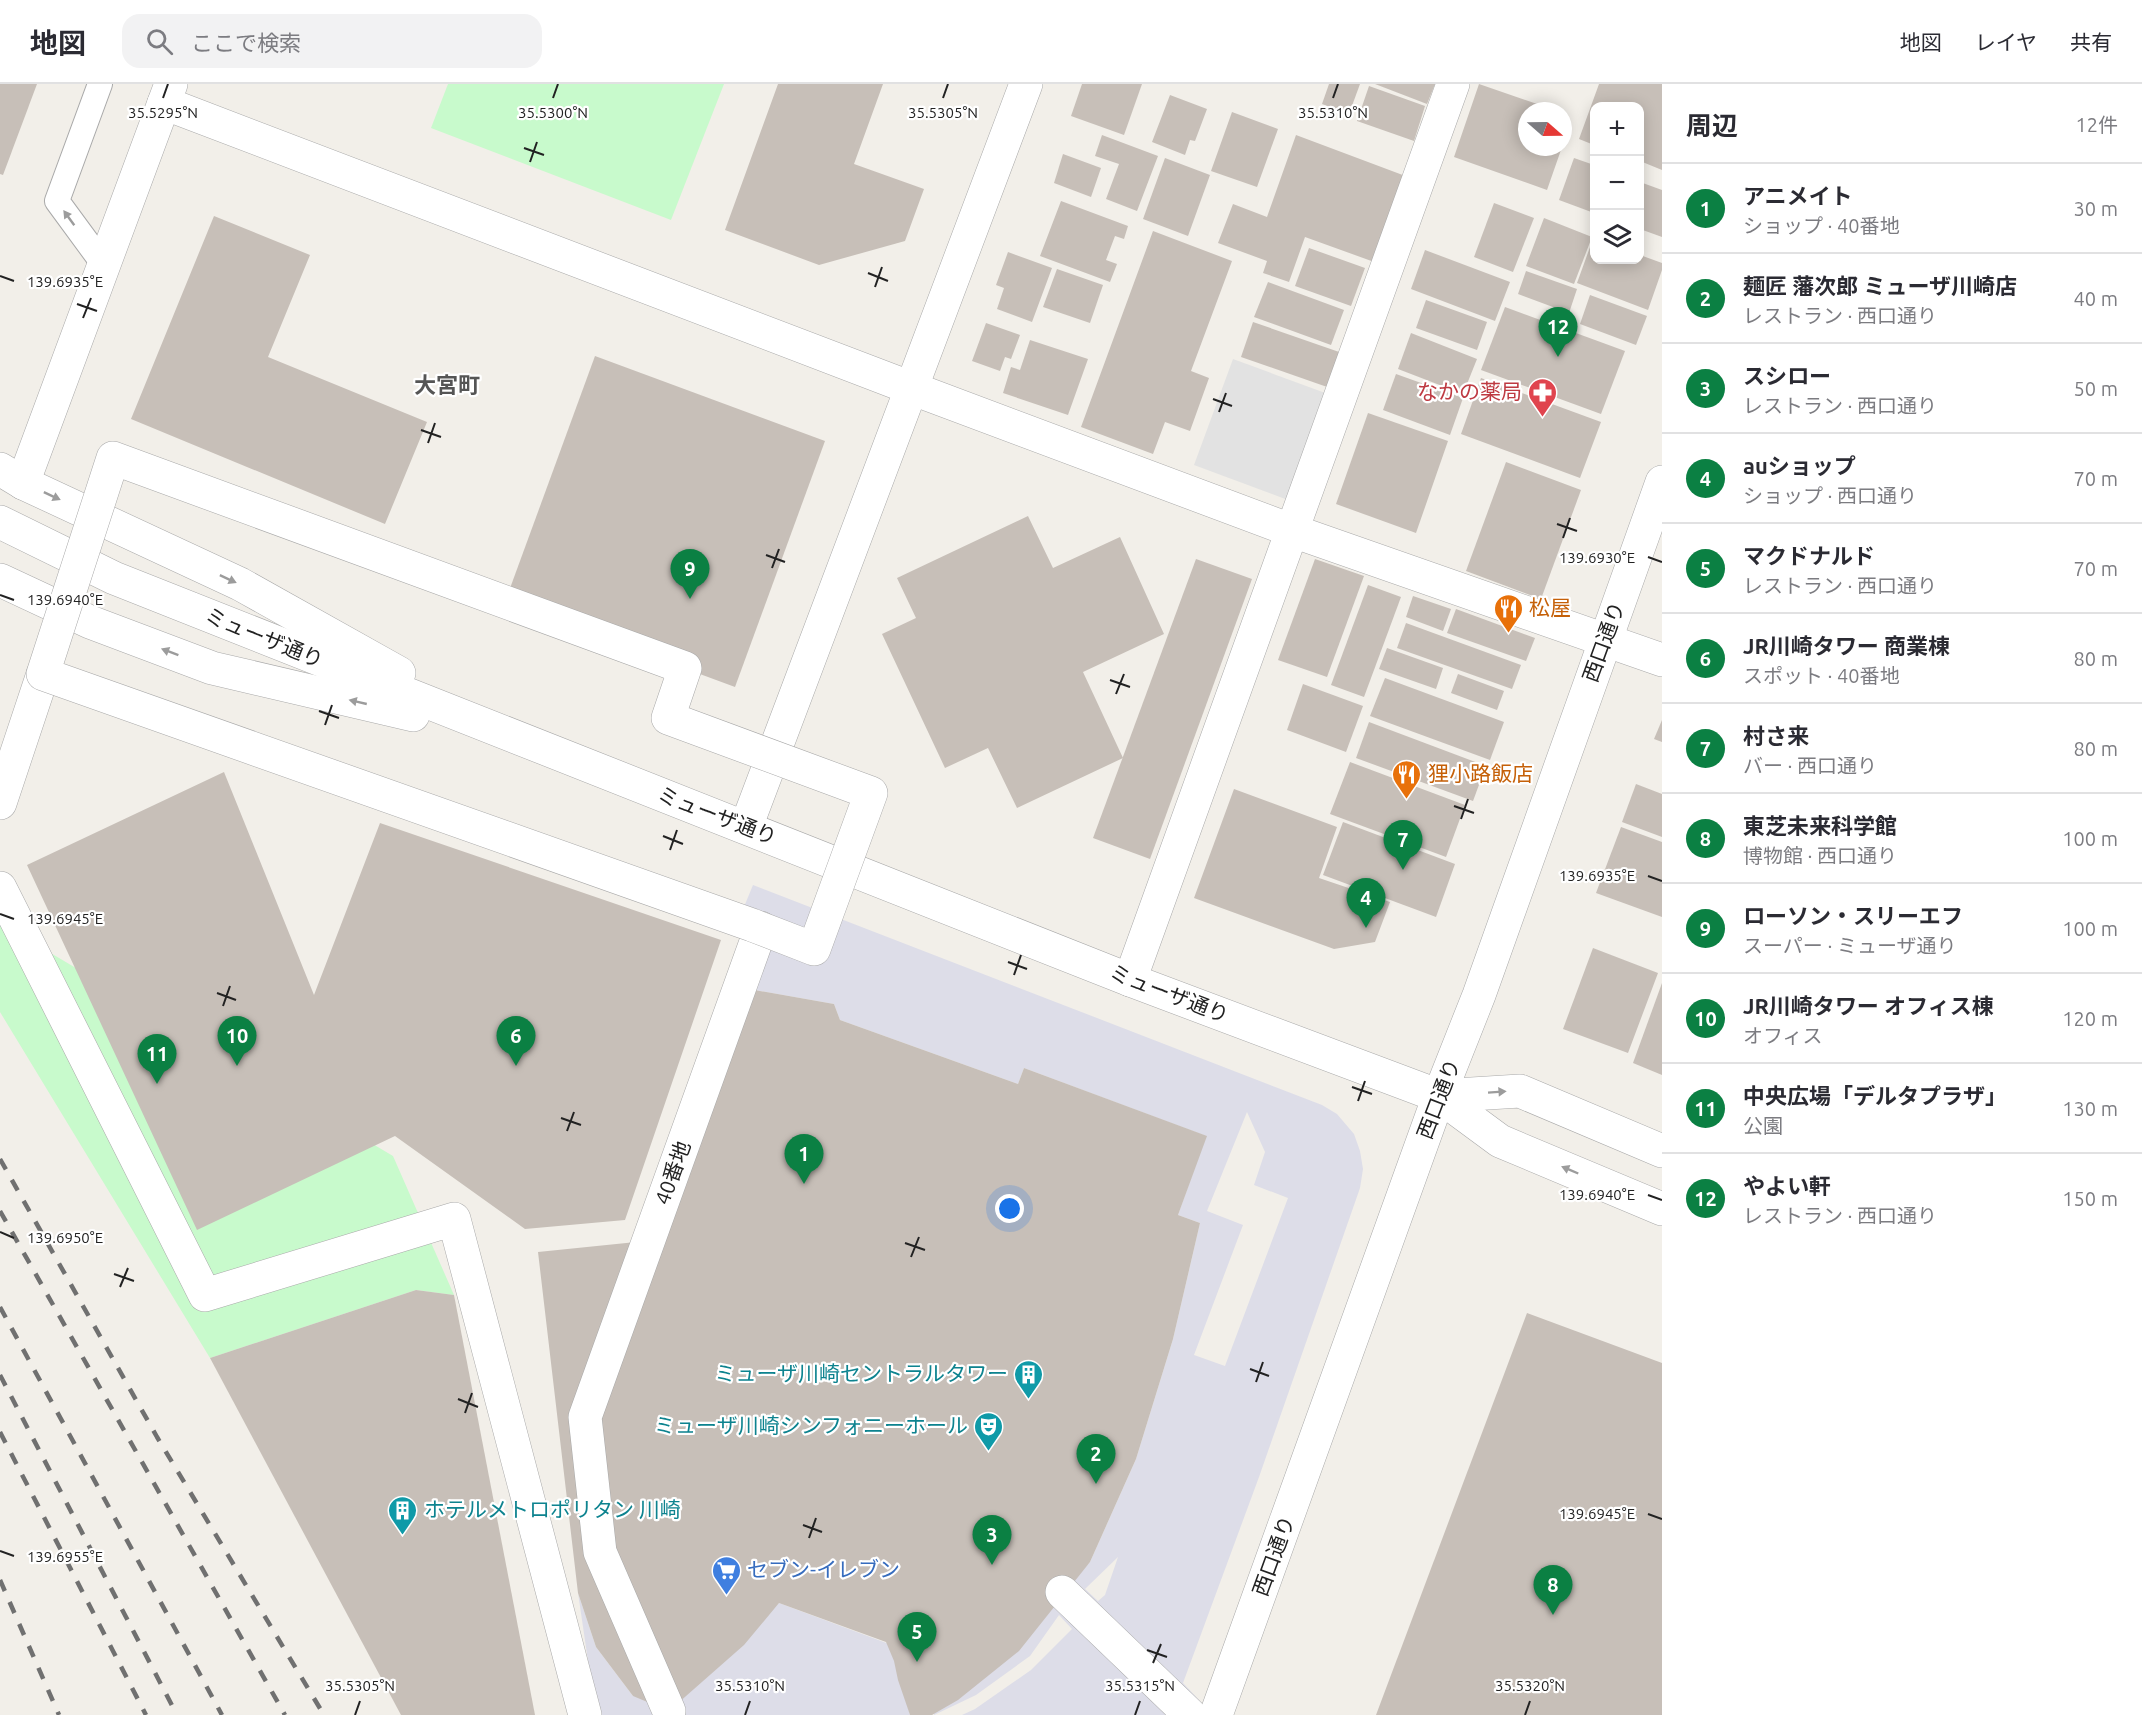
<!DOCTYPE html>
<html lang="ja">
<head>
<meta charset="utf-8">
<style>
  body { margin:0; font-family:Ubuntu,"Noto Sans JP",sans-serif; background:#f2f2f3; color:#2b2b33 }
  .controls { position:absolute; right:18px; top:18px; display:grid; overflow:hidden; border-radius:12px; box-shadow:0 3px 15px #0003 }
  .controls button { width:54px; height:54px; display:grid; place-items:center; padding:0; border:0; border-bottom:2px solid #e1e1e2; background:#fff; color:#2b2b33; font:30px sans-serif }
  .compass { position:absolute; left:1518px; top:18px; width:54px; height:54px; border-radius:50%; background:#fff; box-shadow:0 3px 15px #0003; rotate:110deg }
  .you { position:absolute; left:1010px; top:1125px; width:21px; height:21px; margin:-15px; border:4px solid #fff; border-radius:50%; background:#1a73e8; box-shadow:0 0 0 9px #1a73e833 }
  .badge { display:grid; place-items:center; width:39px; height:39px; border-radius:50%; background:#0b8043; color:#fff; font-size:20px; font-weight:700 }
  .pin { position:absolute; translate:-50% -50px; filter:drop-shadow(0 2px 3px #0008) }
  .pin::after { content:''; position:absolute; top:32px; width:21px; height:18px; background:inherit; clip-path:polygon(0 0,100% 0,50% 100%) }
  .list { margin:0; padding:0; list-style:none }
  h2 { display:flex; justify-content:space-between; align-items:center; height:78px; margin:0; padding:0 24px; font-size:26px }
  h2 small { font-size:20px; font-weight:400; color:#7c7c81 }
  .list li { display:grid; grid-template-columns:39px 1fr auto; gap:18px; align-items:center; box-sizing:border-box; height:90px; padding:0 24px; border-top:2px solid #e1e1e2 }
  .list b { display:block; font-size:22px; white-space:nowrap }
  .list p { margin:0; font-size:20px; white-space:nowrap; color:#7c7c81 }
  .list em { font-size:20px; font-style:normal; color:#7c7c81 }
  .icon { flex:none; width:33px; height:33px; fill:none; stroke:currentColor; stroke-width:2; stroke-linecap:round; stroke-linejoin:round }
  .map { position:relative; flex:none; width:1662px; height:1631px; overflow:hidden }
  header { display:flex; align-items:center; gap:36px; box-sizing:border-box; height:84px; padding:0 30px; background:#fff; border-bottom:2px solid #e1e1e2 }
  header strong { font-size:28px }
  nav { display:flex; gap:33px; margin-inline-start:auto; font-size:21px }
  .search { width:420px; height:54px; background:#f2f2f3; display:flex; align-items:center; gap:15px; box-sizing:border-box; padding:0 21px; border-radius:18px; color:#7c7c81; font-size:22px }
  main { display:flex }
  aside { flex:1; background:#fff }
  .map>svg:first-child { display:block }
  .park { fill:#c8facc }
  .parking { fill:#e2e2e2 }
  .plaza { fill:#dddde8; fill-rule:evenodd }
  .building { fill:#c7bfb8 }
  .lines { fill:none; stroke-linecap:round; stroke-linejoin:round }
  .service-casing { stroke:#a9a9a9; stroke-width:26 }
  .pedestrian-casing { stroke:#a9a9a9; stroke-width:34 }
  .minor-casing { stroke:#a9a9a9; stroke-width:34 }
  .tertiary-casing { stroke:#a9a9a9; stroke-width:34 }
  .service { stroke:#fff; stroke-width:24 }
  .pedestrian { stroke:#fff; stroke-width:33 }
  .minor { stroke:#fff; stroke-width:33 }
  .tertiary { stroke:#fff; stroke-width:33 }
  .rail { stroke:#707070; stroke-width:4.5; stroke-dasharray:12 12; stroke-linecap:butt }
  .pedestrian-bridge-casing { stroke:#a9a9a9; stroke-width:34; stroke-linecap:butt }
  .pedestrian-bridge { stroke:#fff; stroke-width:33 }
  .oneway { fill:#9c9c9c }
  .ticks { fill:none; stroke:#222; stroke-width:2 }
  .labels { text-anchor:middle; stroke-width:4.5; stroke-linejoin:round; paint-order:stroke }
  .health-label { font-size:21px; fill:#be3a42; stroke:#fff; text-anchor:end }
  .food-label { font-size:21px; fill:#c56008; stroke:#fff; text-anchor:start }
  .street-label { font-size:21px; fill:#222; stroke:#fff }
  .culture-label { font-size:21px; fill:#0d838f; stroke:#fff; text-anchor:end }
  .shop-label { font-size:21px; fill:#366cbe; stroke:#fff; text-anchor:start }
  .neighbourhood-label { font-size:22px; font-weight:bold; fill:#555; stroke:#fff }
  .ticks-label { font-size:15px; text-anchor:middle; fill:#222; stroke:#fff; stroke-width:4.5; stroke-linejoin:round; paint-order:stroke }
</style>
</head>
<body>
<header>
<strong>地図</strong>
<div class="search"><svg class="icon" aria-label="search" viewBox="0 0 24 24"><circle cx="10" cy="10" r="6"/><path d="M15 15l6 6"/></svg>ここで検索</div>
<nav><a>地図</a><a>レイヤ</a><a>共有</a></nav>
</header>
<main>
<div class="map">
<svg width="1662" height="1631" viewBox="0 0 1662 1631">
  <rect width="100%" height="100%" fill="#f2efe9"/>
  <g class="park">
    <path d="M448 0H724L671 136 431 44Z"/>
    <path d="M0 839 393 1072 454 1211 416 1206 210 1274 0 928Z"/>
  </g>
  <path class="parking" d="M1233 275 1328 310 1288 416 1194 381Z"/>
  <path class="plaza" d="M753 801 1322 1021 1337 1030 1354 1050 1360 1067 1363 1085 1360 1104 1259 1393 1183 1599 1213 1631H962L975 1625 1031 1586 1072 1545 1059 1531 1030 1572 976 1611 934 1631V1629L907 1620 910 1631H596L578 1509 596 1563 633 1612 779 1519 967 1589 1062 1508 1090 1478 1136 1375 1173 1255 1200 1139 1178 1131 1206 1052 1024 984 1018 1000 840 936 834 920 732 902 751 841 739 835ZM1247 1028 1265 1068 1254 1101 1288 1114 1225 1282 1194 1271 1243 1141 1207 1127ZM1118 1473 1105 1511 1098 1517 1085 1505Z"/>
  <g class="building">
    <path d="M0 0H37L3 91 0 90Z"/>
    <path d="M778 0H883L854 80 924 105 905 157 819 181 725 146Z"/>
    <path d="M1082 0H1142L1124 51 1071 32Z"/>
    <path d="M1329 0H1360L1349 30 1322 20Z"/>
    <path d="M1375 0H1435L1427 20Z"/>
    <path d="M1479 0 1540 21 1537 27H1527V63H1562L1547 106 1454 73Z"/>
    <path d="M1599 0H1662V86L1640 77V22H1594V61L1579 55Z"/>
    <path d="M1369 2 1425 22 1414 57 1357 37Z"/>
    <path d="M1170 11 1207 25 1195 57 1190 56 1185 71 1152 58Z"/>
    <path d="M1232 28 1278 45 1257 103 1211 87Z"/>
    <path d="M1102 51 1158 72 1137 127 1106 115 1119 80 1095 72Z"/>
    <path d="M1296 51 1408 93 1377 179 1305 153 1289 198 1263 189 1267 177 1218 159 1233 120 1267 133Z"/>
    <path d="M1063 70 1101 84 1091 113 1054 99Z"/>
    <path d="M1165 74 1210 91 1188 152 1143 135Z"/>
    <path d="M1574 74 1594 81V129L1559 116Z"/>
    <path d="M1640 98 1662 106V153L1640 145Z"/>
    <path d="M1061 117 1128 142 1124 155 1115 152 1106 176 1117 180 1110 198 1040 172Z"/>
    <path d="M1494 119 1534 134 1513 188 1474 173Z"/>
    <path d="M214 132 310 171 268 273 427 338 385 440 131 335Z"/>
    <path d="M1544 134 1592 153 1574 200 1526 182Z"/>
    <path d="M1153 147 1232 177 1191 287 1209 294 1190 347 1165 338 1153 370 1081 343Z"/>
    <path d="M1594 152V176H1640V171L1662 179V186L1648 226 1577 199Z"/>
    <path d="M1309 164 1365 184 1351 222 1295 202Z"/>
    <path d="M1425 166 1510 198 1495 237 1411 205Z"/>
    <path d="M1008 168 1052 184 1032 238 997 225 1004 204 996 201Z"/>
    <path d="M1057 185 1103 201 1090 239 1043 223Z"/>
    <path d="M1526 187 1577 205 1569 229 1518 210Z"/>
    <path d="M1268 198 1344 226 1331 261 1254 233Z"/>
    <path d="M1590 211 1647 232 1636 261 1580 240Z"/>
    <path d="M1426 216 1487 238 1477 266 1416 244Z"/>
    <path d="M1505 223 1625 267 1601 330 1481 286Z"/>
    <path d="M1253 238 1342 269 1330 304 1241 273Z"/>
    <path d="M986 239 1020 251 1011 275 1005 273 1000 287 972 277Z"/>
    <path d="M1411 249 1477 275 1463 310 1398 285Z"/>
    <path d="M1030 256 1088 275 1068 331 1003 309 1011 283 1020 286Z"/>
    <path d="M595 272 825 357 735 603 505 518Z"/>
    <path d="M1396 290 1463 314 1450 351 1383 326Z"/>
    <path d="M1481 294 1601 338 1580 394 1461 350Z"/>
    <path d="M1368 329 1448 357 1416 449 1336 420Z"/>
    <path d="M1506 378 1581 406 1541 515 1466 487Z"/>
    <path d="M1028 432 1053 484 1120 453 1164 550 1083 588 1123 674 1017 724 988 664 945 684 882 550 916 534 897 494Z"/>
    <path d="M1196 475 1252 495 1150 775 1093 754Z"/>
    <path d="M1315 475 1364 492 1327 593 1278 576Z"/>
    <path d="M1368 501 1401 513 1364 613 1331 601Z"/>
    <path d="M1413 512 1451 525 1443 547 1406 533Z"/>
    <path d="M1456 525 1535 554 1526 577 1447 549Z"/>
    <path d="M1406 539 1521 581 1512 605 1397 564Z"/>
    <path d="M1387 564 1443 584 1436 605 1379 585Z"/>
    <path d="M1458 590 1504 607 1497 626 1451 609Z"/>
    <path d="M1385 594 1504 638 1490 676 1370 632Z"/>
    <path d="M1303 600 1363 622 1346 668 1287 646Z"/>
    <path d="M1662 636V658L1654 655Z"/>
    <path d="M1369 638 1486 682 1473 717 1356 674Z"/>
    <path d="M1350 678 1465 721 1446 773 1330 730Z"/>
    <path d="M224 688 314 911 380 739 721 856 625 1136 525 1145 395 1052 197 1146 27 781Z"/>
    <path d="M1636 700 1662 710V753L1622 738Z"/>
    <path d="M1234 705 1337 743 1319 794 1390 818 1375 858 1334 865 1194 814Z"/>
    <path d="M1343 738 1455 780 1436 833 1323 791Z"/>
    <path d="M1621 743 1662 758V833L1596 809Z"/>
    <path d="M1593 864 1658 889 1628 969 1563 945Z"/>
    <path d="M1662 899V991L1633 979Z"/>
    <path d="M732 902 834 920 840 936 1018 1000 1024 984 1207 1052 1178 1131 1200 1139 1173 1255 1136 1375 1090 1478 1019 1567 958 1616 932 1631H910L898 1596 894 1577 886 1558 779 1519 744 1561 669 1627 633 1612 596 1563 578 1509 538 1168 636 1158Z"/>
    <path d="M416 1206 454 1211 535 1631H401L210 1274Z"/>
    <path d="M1527 1229 1662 1279V1631H1376Z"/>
  </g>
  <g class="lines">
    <defs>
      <path id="service" d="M100 0 57 117 104 181"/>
      <g id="pedestrian">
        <path d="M0 719 43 590"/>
        <path d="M0 804 205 1211 454 1135 585 1631"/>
        <path d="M1062 1508 1190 1631"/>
        <path d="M669 1627 600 1468 585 1333 761 844"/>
      </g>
      <g id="minor">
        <path d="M911 304 1293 447 1662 576"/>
        <path d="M23 399 171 0"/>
        <path d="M1130 896 1453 0"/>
      </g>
      <g id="tertiary">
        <path d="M164 19 911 304"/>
        <path d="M0 385 23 399 240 500 399 589"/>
        <path d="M0 438 114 494 1130 896 1439 1012 1500 1057 1662 1125"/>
        <path d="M0 496 90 538 212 584 413 631"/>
        <path d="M746 743 1026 0"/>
        <path d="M1439 1012 1520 1007 1662 1067"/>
        <path d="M1216 1631 1439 1012 1479 911 1662 398"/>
      </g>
    </defs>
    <use href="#service" class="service-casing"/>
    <use href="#pedestrian" class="pedestrian-casing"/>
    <use href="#minor" class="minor-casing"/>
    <use href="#tertiary" class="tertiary-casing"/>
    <use href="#service" class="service"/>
    <use href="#pedestrian" class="pedestrian"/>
    <use href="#minor" class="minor"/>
    <use href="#tertiary" class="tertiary"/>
    <g class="rail">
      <path d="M0 1075 157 1353 324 1631"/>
      <path d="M0 1127 285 1631"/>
      <path d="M0 1223 222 1631"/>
      <path d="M0 1291 177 1631"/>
      <path d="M0 1348 146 1631"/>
      <path d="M0 1496 59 1631"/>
    </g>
    <defs>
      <path id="pedestrian-bridge" d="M113 374 685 584 668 634 871 709 814 865 752 841 43 590Z"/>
    </defs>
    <use href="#pedestrian-bridge" class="pedestrian-bridge-casing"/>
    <use href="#pedestrian-bridge" class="pedestrian-bridge"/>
  </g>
  <defs><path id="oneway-solid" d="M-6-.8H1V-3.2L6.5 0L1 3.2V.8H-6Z" transform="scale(1.5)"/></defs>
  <g class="oneway">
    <use href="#oneway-solid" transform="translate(69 134) rotate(-126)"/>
    <use href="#oneway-solid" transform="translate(52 412) rotate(25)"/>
    <use href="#oneway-solid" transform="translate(228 495) rotate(25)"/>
    <use href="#oneway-solid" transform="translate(170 568) rotate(-159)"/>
    <use href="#oneway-solid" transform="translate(358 618) rotate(-167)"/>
    <use href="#oneway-solid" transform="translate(1497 1008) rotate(-4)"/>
    <use href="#oneway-solid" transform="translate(1570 1086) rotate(-157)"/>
  </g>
  <path class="ticks" d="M163 14 168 0M553 14 558 0M943 14 948 0M1333 14 1338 0M524 64 544 71M530 78 537 58M868 189 888 197M0 192 14 197M875 203 882 183M77 220 97 227M83 234 91 214M1213 315 1232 322M1219 328 1226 309M421 346 441 353M428 359 435 339M1557 440 1577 447M1563 454 1570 434M766 471 785 478M1648 473 1662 478M772 484 779 465M0 511 14 516M1110 596 1130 603M1116 610 1124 590M319 627 339 634M325 641 332 621M1454 722 1474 729M1461 735 1468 715M663 752 683 760M670 766 677 746M1648 792 1662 797M0 830 14 835M1008 878 1027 885M1014 891 1021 871M217 909 236 916M223 922 230 902M1352 1003 1372 1010M1358 1017 1365 997M561 1034 581 1041M567 1047 574 1028M1648 1111 1662 1116M0 1148 14 1154M905 1159 925 1166M911 1173 919 1153M114 1190 134 1197M120 1203 128 1184M1250 1285 1269 1292M1256 1298 1263 1278M458 1315 478 1323M465 1329 472 1309M1648 1430 1662 1435M803 1441 822 1448M809 1454 816 1434M0 1467 14 1472M1147 1566 1167 1573M1153 1579 1161 1560M355 1631 360 1617M745 1631 750 1617M1135 1631 1140 1617M1525 1631 1530 1617"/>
  <defs>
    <symbol id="pharmacy-pin" viewBox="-11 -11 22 30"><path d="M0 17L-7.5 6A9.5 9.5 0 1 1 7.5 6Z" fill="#e0444e" stroke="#fff"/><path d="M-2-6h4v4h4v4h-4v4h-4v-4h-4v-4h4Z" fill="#fff"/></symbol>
    <symbol id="restaurant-pin" viewBox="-11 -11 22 30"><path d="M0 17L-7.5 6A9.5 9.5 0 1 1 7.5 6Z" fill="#e8710a" stroke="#fff"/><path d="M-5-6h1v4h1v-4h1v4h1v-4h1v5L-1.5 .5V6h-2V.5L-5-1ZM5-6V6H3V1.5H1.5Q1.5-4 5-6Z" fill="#fff"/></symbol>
    <symbol id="building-pin" viewBox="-11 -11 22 30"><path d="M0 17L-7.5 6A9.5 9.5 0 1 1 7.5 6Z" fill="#0f9aa8" stroke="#fff"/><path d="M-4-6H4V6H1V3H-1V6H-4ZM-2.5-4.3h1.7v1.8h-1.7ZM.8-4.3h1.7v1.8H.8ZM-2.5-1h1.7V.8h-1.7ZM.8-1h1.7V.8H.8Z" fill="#fff"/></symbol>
    <symbol id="theatre-pin" viewBox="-11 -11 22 30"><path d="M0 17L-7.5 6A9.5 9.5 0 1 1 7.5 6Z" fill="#0f9aa8" stroke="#fff"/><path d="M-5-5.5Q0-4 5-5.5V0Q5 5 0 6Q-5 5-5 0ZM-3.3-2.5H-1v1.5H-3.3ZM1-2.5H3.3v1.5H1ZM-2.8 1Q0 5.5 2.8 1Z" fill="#fff"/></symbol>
    <symbol id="supermarket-pin" viewBox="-11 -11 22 30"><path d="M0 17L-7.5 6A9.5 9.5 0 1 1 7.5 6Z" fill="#3f7fe0" stroke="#fff"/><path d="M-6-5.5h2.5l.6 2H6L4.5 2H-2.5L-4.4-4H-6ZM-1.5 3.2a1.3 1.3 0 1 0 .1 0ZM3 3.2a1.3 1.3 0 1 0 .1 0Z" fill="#fff"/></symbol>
  </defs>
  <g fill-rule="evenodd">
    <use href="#pharmacy-pin" x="1526" y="292" width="33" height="45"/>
    <use href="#restaurant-pin" x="1492" y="508" width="33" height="45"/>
    <use href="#restaurant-pin" x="1390" y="674" width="33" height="45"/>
    <use href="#building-pin" x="1012" y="1274" width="33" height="45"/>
    <use href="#theatre-pin" x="972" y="1326" width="33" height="45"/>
    <use href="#building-pin" x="386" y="1410" width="33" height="45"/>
    <use href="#supermarket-pin" x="710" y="1470" width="33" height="45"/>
  </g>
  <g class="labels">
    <g class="health-label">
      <text x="1522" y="315">なかの薬局</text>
    </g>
    <g class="food-label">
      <text x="1529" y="531">松屋</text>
      <text x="1428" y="697">狸小路飯店</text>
    </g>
    <g class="street-label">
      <text transform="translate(264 554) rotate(22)" y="7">ミューザ通り</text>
      <text transform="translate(1604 558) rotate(-70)" y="7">西口通り</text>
      <text transform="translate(717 732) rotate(21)" y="7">ミューザ通り</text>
      <text transform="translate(1169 910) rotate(21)" y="7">ミューザ通り</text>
      <text transform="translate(1439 1015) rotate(-69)" y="7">西口通り</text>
      <text transform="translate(673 1089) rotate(-70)" y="7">40番地</text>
      <text transform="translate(1274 1472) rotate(-70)" y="7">西口通り</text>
    </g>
    <g class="culture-label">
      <text x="1008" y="1297">ミューザ川崎セントラルタワー</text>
      <text x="968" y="1349">ミューザ川崎シンフォニーホール</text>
      <text x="424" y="1433" text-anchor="start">ホテルメトロポリタン 川崎</text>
    </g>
    <g class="shop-label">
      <text x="747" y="1493">セブン-イレブン</text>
    </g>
    <g class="neighbourhood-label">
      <text x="447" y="309">大宮町</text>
    </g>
  </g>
  <g class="ticks-label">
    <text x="163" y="34">35.5295°N</text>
    <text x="553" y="34">35.5300°N</text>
    <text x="943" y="34">35.5305°N</text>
    <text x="1333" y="34">35.5310°N</text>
    <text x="65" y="203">139.6935°E</text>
    <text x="1597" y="479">139.6930°E</text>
    <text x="65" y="521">139.6940°E</text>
    <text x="1597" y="797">139.6935°E</text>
    <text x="65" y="840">139.6945°E</text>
    <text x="1597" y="1116">139.6940°E</text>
    <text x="65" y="1159">139.6950°E</text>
    <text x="1597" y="1435">139.6945°E</text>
    <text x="65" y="1478">139.6955°E</text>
    <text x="360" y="1607">35.5305°N</text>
    <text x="750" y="1607">35.5310°N</text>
    <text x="1140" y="1607">35.5315°N</text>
    <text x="1530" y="1607">35.5320°N</text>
  </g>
</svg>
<div class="controls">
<button>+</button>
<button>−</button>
<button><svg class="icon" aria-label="layers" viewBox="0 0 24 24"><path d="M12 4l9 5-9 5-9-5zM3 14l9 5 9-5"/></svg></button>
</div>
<svg class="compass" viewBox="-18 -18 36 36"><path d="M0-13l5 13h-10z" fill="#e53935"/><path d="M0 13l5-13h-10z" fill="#7c7c81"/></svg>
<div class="you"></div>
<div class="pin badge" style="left:804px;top:1100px">1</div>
<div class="pin badge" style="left:1096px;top:1400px">2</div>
<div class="pin badge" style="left:992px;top:1481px">3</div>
<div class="pin badge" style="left:1366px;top:844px">4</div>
<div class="pin badge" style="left:917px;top:1578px">5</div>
<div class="pin badge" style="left:516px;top:982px">6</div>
<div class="pin badge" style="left:1403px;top:786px">7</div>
<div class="pin badge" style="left:1553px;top:1531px">8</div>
<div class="pin badge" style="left:690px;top:515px">9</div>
<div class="pin badge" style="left:237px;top:982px">10</div>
<div class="pin badge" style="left:157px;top:1000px">11</div>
<div class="pin badge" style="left:1558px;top:273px">12</div>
</div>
<aside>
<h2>周辺<small>12件</small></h2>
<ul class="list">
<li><span class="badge">1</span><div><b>アニメイト</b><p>ショップ · 40番地</p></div><em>30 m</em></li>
<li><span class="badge">2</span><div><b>麺匠 藩次郎 ミューザ川崎店</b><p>レストラン · 西口通り</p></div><em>40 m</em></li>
<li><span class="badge">3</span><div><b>スシロー</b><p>レストラン · 西口通り</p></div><em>50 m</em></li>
<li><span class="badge">4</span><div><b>auショップ</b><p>ショップ · 西口通り</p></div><em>70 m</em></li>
<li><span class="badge">5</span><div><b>マクドナルド</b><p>レストラン · 西口通り</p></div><em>70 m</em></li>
<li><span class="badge">6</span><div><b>JR川崎タワー 商業棟</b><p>スポット · 40番地</p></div><em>80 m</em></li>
<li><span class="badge">7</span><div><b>村さ来</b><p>バー · 西口通り</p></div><em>80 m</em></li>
<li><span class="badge">8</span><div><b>東芝未来科学館</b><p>博物館 · 西口通り</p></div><em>100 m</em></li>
<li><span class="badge">9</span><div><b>ローソン・スリーエフ</b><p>スーパー · ミューザ通り</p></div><em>100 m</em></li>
<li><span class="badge">10</span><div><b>JR川崎タワー オフィス棟</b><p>オフィス</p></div><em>120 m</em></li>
<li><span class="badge">11</span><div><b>中央広場「デルタプラザ」</b><p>公園</p></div><em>130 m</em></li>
<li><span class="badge">12</span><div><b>やよい軒</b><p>レストラン · 西口通り</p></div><em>150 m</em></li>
</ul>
</aside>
</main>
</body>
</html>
